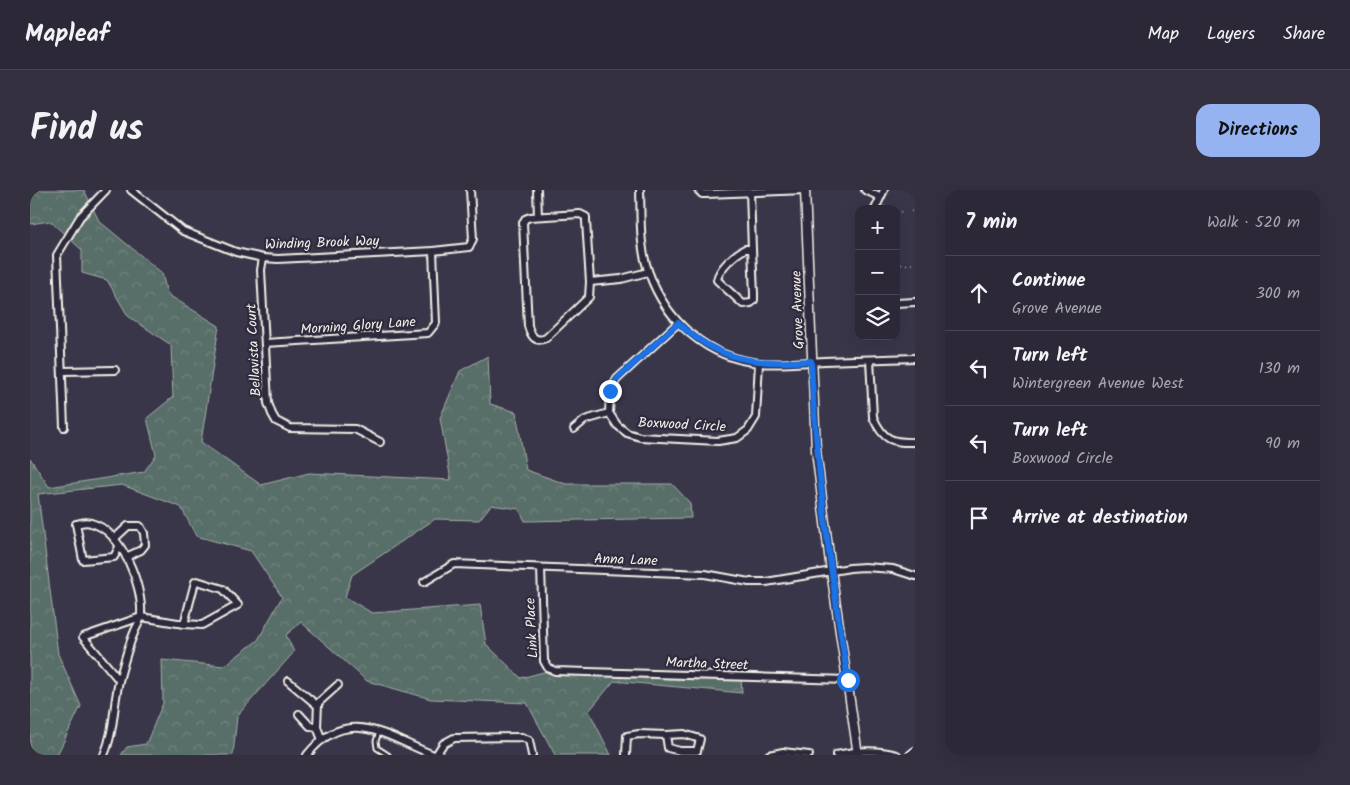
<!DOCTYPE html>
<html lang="en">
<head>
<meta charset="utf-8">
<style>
  body { margin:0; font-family:Kalam,sans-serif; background:#343040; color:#f1f3f6 }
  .controls { position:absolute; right:15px; top:15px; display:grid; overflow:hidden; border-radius:10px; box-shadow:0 5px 20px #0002 }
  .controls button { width:45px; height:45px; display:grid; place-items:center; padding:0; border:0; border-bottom:1px solid #484453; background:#2c2838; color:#f1f3f6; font:25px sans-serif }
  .stop { position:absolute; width:15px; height:15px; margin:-11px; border:4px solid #1a73e8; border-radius:50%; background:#fff }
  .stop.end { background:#1a73e8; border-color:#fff; box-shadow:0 1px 5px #0008 }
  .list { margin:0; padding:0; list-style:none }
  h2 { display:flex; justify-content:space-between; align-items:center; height:65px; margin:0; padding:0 20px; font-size:21px }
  h2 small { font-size:16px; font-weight:400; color:#a6a6ae }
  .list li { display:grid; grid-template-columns:32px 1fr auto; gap:15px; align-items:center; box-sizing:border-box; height:75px; padding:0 20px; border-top:1px solid #484453 }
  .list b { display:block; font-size:19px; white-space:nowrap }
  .list p { margin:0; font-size:16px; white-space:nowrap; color:#a6a6ae }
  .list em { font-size:16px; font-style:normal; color:#a6a6ae }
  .icon { flex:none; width:28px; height:28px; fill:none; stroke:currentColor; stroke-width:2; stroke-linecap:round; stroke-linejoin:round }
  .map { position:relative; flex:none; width:885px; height:565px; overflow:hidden; border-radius:15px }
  header { display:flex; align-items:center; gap:30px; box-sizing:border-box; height:70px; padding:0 25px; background:#2c2838; border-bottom:1px solid #484453 }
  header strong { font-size:24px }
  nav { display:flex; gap:28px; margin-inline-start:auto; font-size:18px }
  .intro { display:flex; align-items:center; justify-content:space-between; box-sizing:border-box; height:120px; padding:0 30px }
  h1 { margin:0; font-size:35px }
  .button { padding:12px 22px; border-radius:15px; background:#95b2f1; color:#111; font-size:18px; font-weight:700 }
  main { display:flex; gap:30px; padding:0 30px }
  aside { flex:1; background:#2c2838; border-radius:15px; box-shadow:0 5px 20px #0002 }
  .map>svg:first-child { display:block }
  .forest { fill:url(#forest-crowns); stroke:#a6b0a8 }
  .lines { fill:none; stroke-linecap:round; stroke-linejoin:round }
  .service-casing { stroke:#f4f1e8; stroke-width:7 }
  .minor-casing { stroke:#f4f1e8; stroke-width:10 }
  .tertiary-casing { stroke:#f4f1e8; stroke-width:11 }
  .path { stroke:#f4f1e8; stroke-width:1; stroke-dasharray:1 4; stroke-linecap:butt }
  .service { stroke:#2f2a3d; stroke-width:3 }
  .minor { stroke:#2f2a3d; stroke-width:6 }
  .tertiary { stroke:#2f2a3d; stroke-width:8 }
  .route { stroke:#1a73e8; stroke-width:6 }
  .labels { text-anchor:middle; stroke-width:4.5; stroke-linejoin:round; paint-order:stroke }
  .street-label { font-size:14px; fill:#f4f1e8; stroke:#2f2a3d }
</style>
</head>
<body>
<header>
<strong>Mapleaf</strong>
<nav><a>Map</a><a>Layers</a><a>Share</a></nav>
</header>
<div class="intro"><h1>Find us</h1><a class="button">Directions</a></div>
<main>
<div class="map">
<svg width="885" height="565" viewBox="0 0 885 565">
  <defs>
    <pattern id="forest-crowns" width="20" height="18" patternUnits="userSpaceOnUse" patternTransform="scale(1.25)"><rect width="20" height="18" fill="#586e69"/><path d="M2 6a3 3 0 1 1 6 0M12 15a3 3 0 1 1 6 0" fill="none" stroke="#71837e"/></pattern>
  </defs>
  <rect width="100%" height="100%" fill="#3a364a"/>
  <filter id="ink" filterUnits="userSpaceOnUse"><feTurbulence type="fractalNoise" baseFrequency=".02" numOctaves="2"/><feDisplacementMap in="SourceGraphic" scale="10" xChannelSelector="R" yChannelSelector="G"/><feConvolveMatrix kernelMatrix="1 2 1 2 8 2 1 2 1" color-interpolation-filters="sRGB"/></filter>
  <g filter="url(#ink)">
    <path class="forest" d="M0 0H54L69 31 132 83 137 104 189 136 171 252 231 295 279 283 421 290 410 228 430 181 458 166 460 214 486 222 496 280 536 294H642L660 313 661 328 495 331 489 319 461 315 449 330 405 329 322 385 315 407 342 423 450 415 456 454 491 488 529 478 711 487 712 503 584 491 559 521 581 565H525L497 513 401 509 337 491 271 432 256 445 264 462 207 526 203 565H91L97 557 116 554 133 513 132 470 194 476 228 450 252 407 221 361 166 346 151 317 92 295 8 304 28 464 51 516 27 565H0V268L19 297 114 282 126 265 117 228 143 207 141 155 98 126 77 90 52 83V60L20 31 0 34Z"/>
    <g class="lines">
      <defs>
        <path id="service" d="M349 542 346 551 347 558 358 565"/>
        <g id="minor">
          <path d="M101 0 153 41 206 62 233 68 248 69 403 61 439 57 443 49 440 0"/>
          <path d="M507 0 508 26"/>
          <path d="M610 0C611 27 609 57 619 83 636 131 677 168 730 173 751 175 773 172 794 171 824 170 855 169 885 168"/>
          <path d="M668 0 672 4H676L775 0"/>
          <path d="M835 0 850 7"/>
          <path d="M720 2 722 59"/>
          <path d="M845 19 854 0"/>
          <path d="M550 24 556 27V31L560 92 559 107 516 148C505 153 501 146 498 136L493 33 495 29 500 27Z"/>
          <path d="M715 59H722L724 104V110L721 113 713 114 687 90C689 78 705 64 715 59Z"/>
          <path d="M233 68 231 80 238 213 242 224 246 231 260 238 325 239 350 252"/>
          <path d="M560 92 591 89 618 82"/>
          <path d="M866 113 885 112"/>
          <path d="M648 133 587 189 580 201 579 223 587 235 597 243 610 247 688 251 707 248 718 240 726 227 729 173"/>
          <path d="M235 153 398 143 406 133 403 61"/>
          <path d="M840 170 843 227C853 250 862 253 885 252"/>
          <path d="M33 181 85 180"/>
          <path d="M34 237 27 65 50 27 76 0"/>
          <path d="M544 239 555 230 579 223"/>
          <path d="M84 349 98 336H110L114 343 115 355 111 360 96 367"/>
          <path d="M511 378 514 471 518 478 525 481 818 490"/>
          <path d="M167 391 193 399 208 415 172 435 154 434 165 392Z"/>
          <path d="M394 392 424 374 675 384 719 392H736L820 378 834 377 863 379 885 386"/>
          <path d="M89 490 53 447 111 427 154 434"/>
          <path d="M258 491 288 516"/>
          <path d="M269 524 280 536 287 537 292 550"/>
          <path d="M287 537 288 513 308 495"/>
          <path d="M654 544 670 549 667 561H650L638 558 636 545Z"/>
          <path d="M74 565C85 540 83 513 90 487 94 472 98 457 104 443 106 437 111 431 111 425 113 396 92 341 61 333 56 331 51 333 46 334L53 370 84 367 89 357"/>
          <path d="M277 565C318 513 358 548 404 565"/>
          <path d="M406 565 413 554 424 548 491 547 499 550 502 565"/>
          <path d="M596 565 597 546 609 544 636 545"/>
          <path d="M739 565 753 562 779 565"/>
          <path d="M806 565C827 561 846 559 867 565"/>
          <path d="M880 565 885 561"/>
        </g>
        <path id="tertiary" d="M775 0 786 260 801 381 828 565"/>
      </defs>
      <use href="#service" class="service-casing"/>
      <use href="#minor" class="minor-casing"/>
      <use href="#tertiary" class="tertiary-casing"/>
      <g class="path">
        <path d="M854 16 860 19"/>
        <path d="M866 22 885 21"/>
        <path d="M866 75 885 74"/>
      </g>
      <use href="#service" class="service"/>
      <use href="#minor" class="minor"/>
      <use href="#tertiary" class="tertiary"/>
    </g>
  </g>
  <g class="lines" filter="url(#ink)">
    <path class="route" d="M580 201 587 189 648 133C690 172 727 175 781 171 786 279 801 384 818 490"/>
  </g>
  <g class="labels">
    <g class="street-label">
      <text transform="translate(292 52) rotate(-2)" y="5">Winding Brook Way</text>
      <text transform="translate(767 120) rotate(-92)" y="5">Grove Avenue</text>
      <text transform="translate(328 135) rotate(-4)" y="5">Morning Glory Lane</text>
      <text transform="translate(223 160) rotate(-93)" y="5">Bellavista Court</text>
      <text transform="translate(652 234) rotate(3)" y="5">Boxwood Circle</text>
      <text transform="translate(596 369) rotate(2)" y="5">Anna Lane</text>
      <text transform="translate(501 438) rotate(-93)" y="5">Link Place</text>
      <text transform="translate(677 473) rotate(2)" y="5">Martha Street</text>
    </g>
  </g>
</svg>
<div class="controls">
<button>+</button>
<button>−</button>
<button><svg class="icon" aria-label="layers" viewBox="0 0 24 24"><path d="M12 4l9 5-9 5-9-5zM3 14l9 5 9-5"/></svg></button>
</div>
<div class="stop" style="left:818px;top:490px"></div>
<div class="stop end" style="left:580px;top:201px"></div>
</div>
<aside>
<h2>7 min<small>Walk · 520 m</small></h2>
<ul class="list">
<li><svg class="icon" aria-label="ahead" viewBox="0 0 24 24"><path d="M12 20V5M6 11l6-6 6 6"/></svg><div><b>Continue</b><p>Grove Avenue</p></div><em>300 m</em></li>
<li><svg class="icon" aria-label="left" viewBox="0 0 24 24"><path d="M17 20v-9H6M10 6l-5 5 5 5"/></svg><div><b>Turn left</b><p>Wintergreen Avenue West</p></div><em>130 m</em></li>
<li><svg class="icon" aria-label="left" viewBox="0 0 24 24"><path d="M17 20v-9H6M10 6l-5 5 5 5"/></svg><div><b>Turn left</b><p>Boxwood Circle</p></div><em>90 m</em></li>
<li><svg class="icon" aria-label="arrive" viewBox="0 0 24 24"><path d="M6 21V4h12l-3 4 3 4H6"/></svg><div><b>Arrive at destination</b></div></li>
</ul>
</aside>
</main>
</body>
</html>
